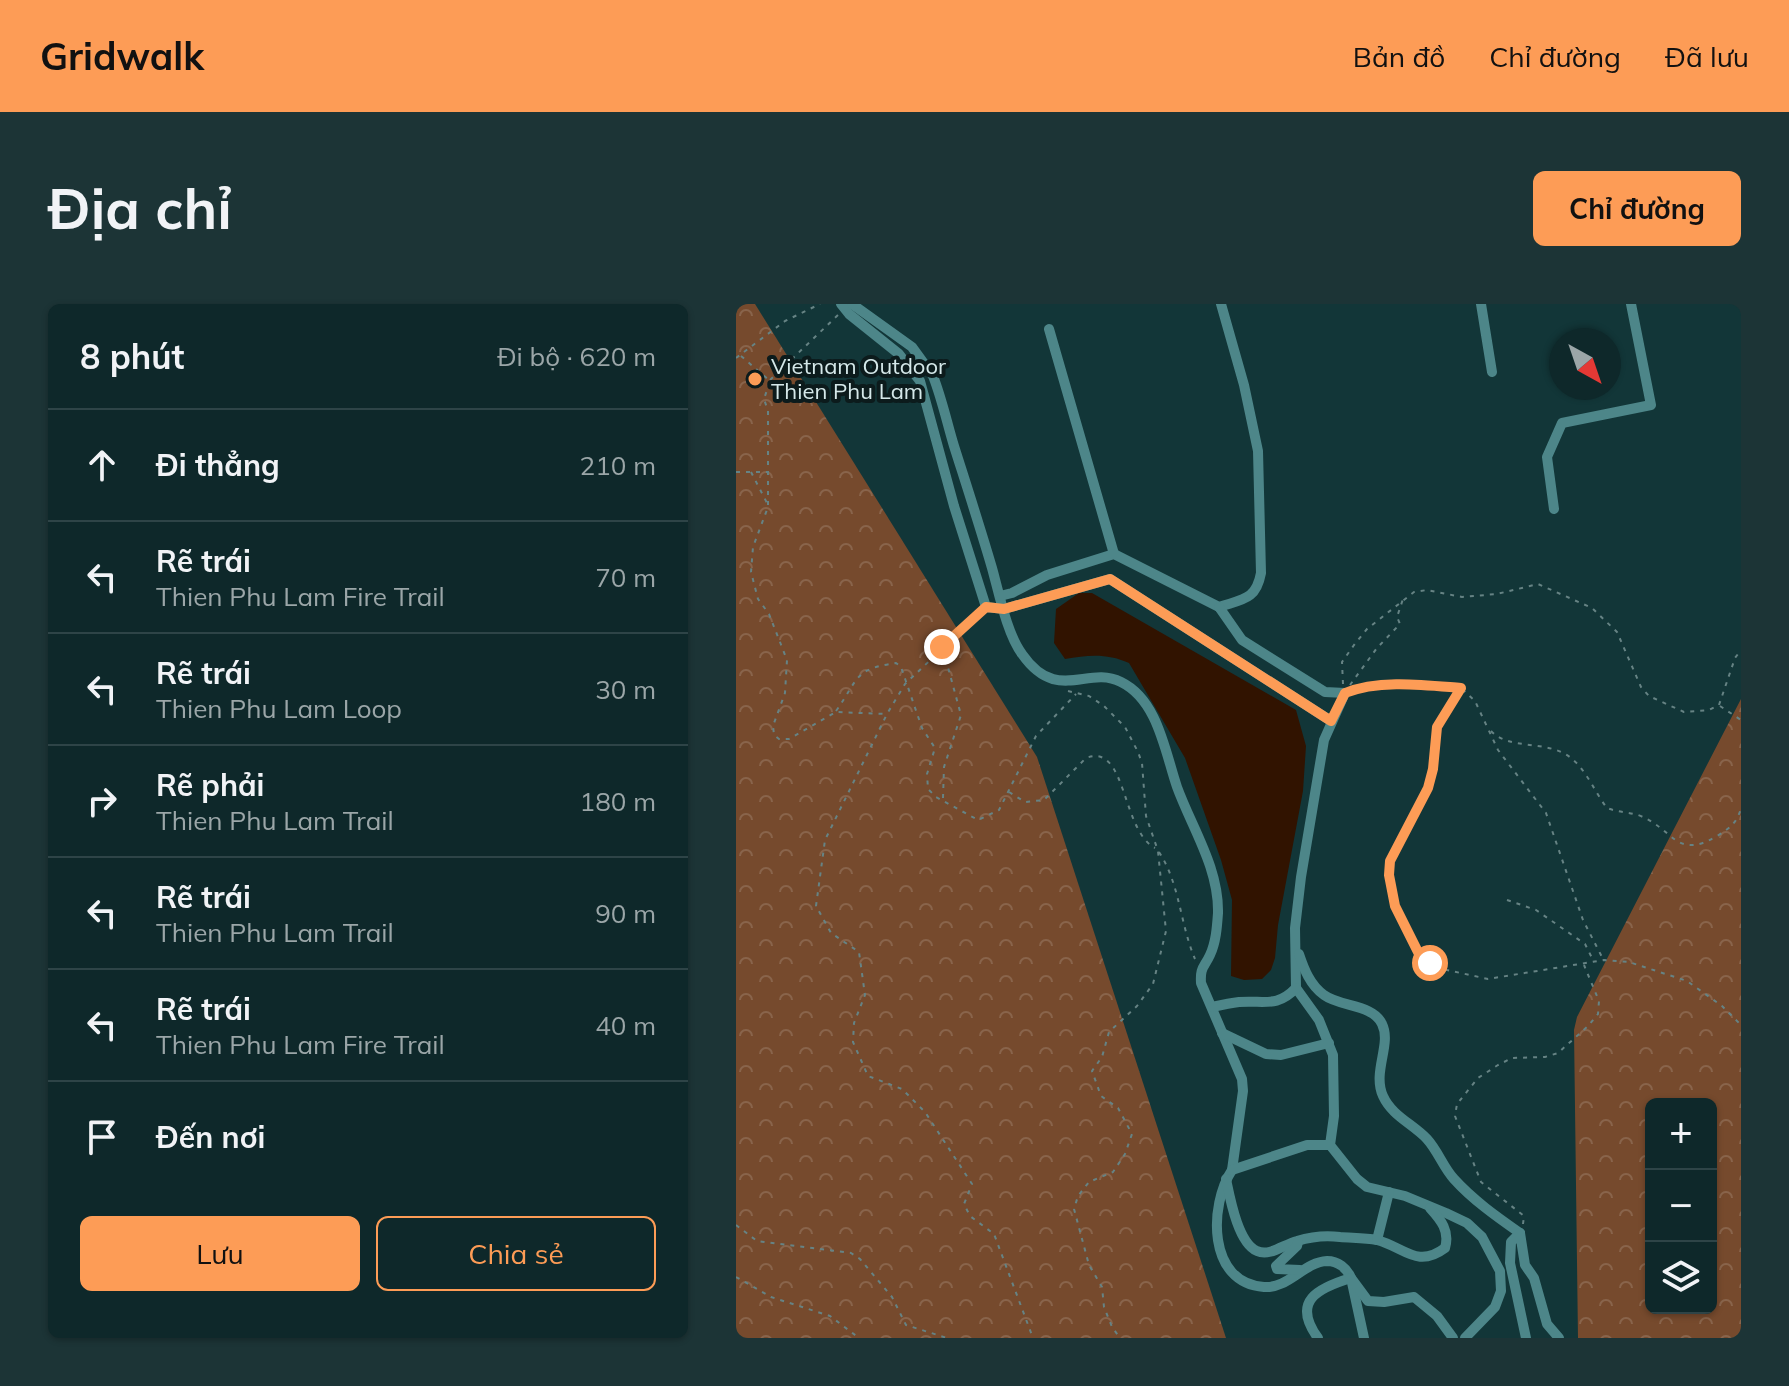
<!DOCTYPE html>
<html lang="vi">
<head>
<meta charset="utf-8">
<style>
  body { margin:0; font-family:Mulish,sans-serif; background:#1c3436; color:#f1f3f6 }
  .controls { position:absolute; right:24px; bottom:24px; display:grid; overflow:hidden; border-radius:12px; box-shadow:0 2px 6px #0004 }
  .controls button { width:72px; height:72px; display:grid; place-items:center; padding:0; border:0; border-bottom:2px solid #2e4447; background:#0e282a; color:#f1f3f6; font:40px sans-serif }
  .compass { position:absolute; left:813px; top:24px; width:72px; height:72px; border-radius:50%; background:#0e282a; box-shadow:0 2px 6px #0004; rotate:140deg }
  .stop { position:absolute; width:24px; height:24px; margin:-18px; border:6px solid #fd9c56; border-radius:50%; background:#fff }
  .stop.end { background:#fd9c56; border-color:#fff; box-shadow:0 2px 8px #0008 }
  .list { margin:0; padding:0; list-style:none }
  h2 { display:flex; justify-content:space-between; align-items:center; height:104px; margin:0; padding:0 32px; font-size:34px }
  h2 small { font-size:26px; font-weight:400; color:#9ba6a8 }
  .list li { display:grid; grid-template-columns:52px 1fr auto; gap:24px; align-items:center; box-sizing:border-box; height:112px; padding:0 32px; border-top:2px solid #2e4447 }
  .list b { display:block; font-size:30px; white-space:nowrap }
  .list p { margin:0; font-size:26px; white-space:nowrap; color:#9ba6a8 }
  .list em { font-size:26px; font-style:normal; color:#9ba6a8 }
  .actions { display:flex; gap:16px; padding:24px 32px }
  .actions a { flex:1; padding:18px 0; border:2px solid #fd9c56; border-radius:12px; text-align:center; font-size:28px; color:#fd9c56 }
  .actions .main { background:#fd9c56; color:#111 }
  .icon { flex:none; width:44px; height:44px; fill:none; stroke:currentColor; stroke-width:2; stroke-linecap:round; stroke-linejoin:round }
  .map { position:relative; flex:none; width:1005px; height:1034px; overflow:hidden; border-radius:12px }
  header { display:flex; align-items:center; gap:48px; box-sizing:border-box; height:112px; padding:0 40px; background:#fd9c56; color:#111 }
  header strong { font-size:38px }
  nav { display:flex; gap:44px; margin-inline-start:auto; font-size:28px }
  .intro { display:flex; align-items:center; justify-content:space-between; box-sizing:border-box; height:192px; padding:0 48px }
  h1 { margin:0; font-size:56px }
  .button { padding:20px 36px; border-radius:12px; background:#fd9c56; color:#111; font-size:28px; font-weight:700 }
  main { display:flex; gap:48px; padding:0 48px }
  aside { flex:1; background:#0e282a; border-radius:12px; box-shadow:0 2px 6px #0004 }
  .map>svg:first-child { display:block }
  .forest { fill:url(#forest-crowns); fill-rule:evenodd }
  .water { fill:#311300 }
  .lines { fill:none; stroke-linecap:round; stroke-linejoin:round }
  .path { stroke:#668384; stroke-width:2; stroke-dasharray:4 6; stroke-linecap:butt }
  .minor { stroke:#4d8689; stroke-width:10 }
  .route { stroke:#fd9c56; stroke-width:10 }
  .poi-dot { fill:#fd9c56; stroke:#0c1b1c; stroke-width:3 }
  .labels { text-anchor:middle; stroke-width:8; stroke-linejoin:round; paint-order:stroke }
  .poi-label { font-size:22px; fill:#d5e8e9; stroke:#0c1b1c; text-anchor:start }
</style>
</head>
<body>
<header>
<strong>Gridwalk</strong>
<nav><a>Bản đồ</a><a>Chỉ đường</a><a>Đã lưu</a></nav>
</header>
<div class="intro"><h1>Địa chỉ</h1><a class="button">Chỉ đường</a></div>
<main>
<aside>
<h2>8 phút<small>Đi bộ · 620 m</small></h2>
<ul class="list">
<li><svg class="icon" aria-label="ahead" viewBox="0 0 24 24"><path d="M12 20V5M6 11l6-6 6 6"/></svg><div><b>Đi thẳng</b></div><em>210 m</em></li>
<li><svg class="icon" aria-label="left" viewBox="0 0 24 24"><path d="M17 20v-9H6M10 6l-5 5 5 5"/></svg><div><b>Rẽ trái</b><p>Thien Phu Lam Fire Trail</p></div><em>70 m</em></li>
<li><svg class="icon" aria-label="left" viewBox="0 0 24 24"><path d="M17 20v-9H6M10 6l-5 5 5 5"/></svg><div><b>Rẽ trái</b><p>Thien Phu Lam Loop</p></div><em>30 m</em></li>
<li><svg class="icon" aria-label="right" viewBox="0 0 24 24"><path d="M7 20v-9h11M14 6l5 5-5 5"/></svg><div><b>Rẽ phải</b><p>Thien Phu Lam Trail</p></div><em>180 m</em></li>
<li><svg class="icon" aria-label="left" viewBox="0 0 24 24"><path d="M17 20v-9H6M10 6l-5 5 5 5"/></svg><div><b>Rẽ trái</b><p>Thien Phu Lam Trail</p></div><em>90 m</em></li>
<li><svg class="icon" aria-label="left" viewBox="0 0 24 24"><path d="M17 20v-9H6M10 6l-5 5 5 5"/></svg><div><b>Rẽ trái</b><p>Thien Phu Lam Fire Trail</p></div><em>40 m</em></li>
<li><svg class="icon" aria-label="arrive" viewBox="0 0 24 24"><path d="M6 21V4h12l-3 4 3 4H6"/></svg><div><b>Đến nơi</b></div></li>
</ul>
<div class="actions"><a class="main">Lưu</a><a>Chia sẻ</a></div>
</aside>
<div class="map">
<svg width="1005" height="1034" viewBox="0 0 1005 1034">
  <defs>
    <pattern id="forest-crowns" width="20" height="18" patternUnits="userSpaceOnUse" patternTransform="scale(2)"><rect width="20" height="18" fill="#764a2d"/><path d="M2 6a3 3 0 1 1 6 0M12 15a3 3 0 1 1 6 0" fill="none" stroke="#89644b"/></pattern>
  </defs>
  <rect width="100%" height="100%" fill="#123638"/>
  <g class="forest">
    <path d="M0 0H19L301 453 490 1034H0Z"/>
    <path d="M1005 395V1034H842L838 726 841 713ZM915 800H975V1004H915Z"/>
  </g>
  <path class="water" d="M343 289H356L560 406 570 442 567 487 542 621 539 654 535 666 526 675 508 676 495 672 496 596 485 556 449 454 393 359C371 349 352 351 329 355L318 339 320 305Z"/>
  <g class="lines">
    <g class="path">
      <path d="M5 52 34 77 28 95 32 107V203L17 243 15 268 22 295 33 310 51 356 49 389 37 422 38 431 43 435H53L100 408 150 410"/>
      <path d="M0 54 49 17 84 0"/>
      <path d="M34 76 102 11"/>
      <path d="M0 168H32"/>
      <path d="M15 168 31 199"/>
      <path d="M243 310 169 380 151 410 89 536 80 602 95 629 123 648 129 691 118 719 117 738 132 772 166 785 189 808 236 880 228 900 234 912 258 930 297 1034"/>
      <path d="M607 380 606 358 618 341 631 325 678 288 691 286 726 293 761 290 802 280 856 304 881 328 905 383 913 392 948 408 973 406 983 401 999 354 1005 346"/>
      <path d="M614 381 641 344 664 320 661 313 667 295"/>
      <path d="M725 384 701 423 697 465 692 484 654 557 653 571 659 602 684 652 711 666 752 675 868 656 893 658 951 677 986 702 1005 721"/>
      <path d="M617 385 690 381 725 384 739 397 762 446 810 509 847 616 867 655"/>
      <path d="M332 387 353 392 368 402 389 423 402 448 406 459 410 512 422 547 430 627 417 680 401 702 373 728 366 753 356 767 365 792 382 804 396 830 389 850 377 868 353 878 342 892 338 905 353 961 366 983 368 1003 376 1023 384 1034"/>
      <path d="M984 402 1005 416"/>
      <path d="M100 407C123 375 117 365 160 359L165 363 186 424 199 444 191 470 192 485 200 493 242 516 263 506 300 432 340 390"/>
      <path d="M755 427C772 445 804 437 827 449 848 459 857 486 871 504 881 508 892 508 902 511 938 524 939 557 981 532 994 524 1001 519 1005 504"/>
      <path d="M273 488 289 498 308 496 350 454C391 438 385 526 419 544"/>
      <path d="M207 494 208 463 225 411 207 345"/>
      <path d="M423 548C444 580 444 620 459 655"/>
      <path d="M771 596 800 606 849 640 858 658"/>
      <path d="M787 920 788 912 745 878 719 812 721 800 742 774 762 761 776 754 809 753 822 749 852 722 862 710 863 697 848 661"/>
      <path d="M0 921 21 937 115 949 124 955 156 993 170 1021 211 1034"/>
      <path d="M0 973 35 993 94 1012 123 1034"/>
    </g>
    <g class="minor">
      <path d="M105 0 113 10 163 50 184 77 218 202 250 303 268 305 374 275 595 417"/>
      <path d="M116 0 176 43 197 72C206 95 211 119 218 142 231 183 244 223 256 264 263 289 271 330 286 350 321 400 351 361 385 378 422 396 429 448 441 483 456 524 483 564 482 609 481 623 480 638 474 651 468 664 464 663 465 679L506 775 507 787 496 866C473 901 471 979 528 983 552 985 568 958 591 957 602 957 611 964 615 974L628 1034"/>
      <path d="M745 0 756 68"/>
      <path d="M313 25 378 250"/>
      <path d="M818 205 811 153 826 119 915 101 895 0"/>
      <path d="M264 292 276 289 311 271 378 250 483 303C507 295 520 296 525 269L522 147 508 81 485 0"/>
      <path d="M483 303 506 336 589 388 609 389 588 436 565 573 559 624 560 684 583 716 597 751 598 812 594 841 621 875 631 883 669 892 710 909 731 919 746 933 764 967 765 987 759 1003 729 1034"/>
      <path d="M563 650C568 665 574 681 588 691 604 703 637 700 646 720 656 740 636 768 647 792 656 812 677 820 691 835 702 847 707 863 718 875 737 896 761 913 784 929"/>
      <path d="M476 703C485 701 494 699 503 698 528 696 541 704 560 684"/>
      <path d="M486 729 530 750 545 751 593 739"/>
      <path d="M496 866 571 841H594"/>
      <path d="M490 875C494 894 502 939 521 947 534 953 548 940 561 937 574 933 590 931 604 933 616 934 629 934 641 936 668 943 681 965 709 944 714 927 705 916 694 904"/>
      <path d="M784 929 789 961 798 974 811 1020 823 1034"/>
      <path d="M784 929 775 938 774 959 790 1034"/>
      <path d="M641 936 653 888"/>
      <path d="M562 938 561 942 540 962 541 965 564 966"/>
      <path d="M582 1034C555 997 582 984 615 974L632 997 648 998 678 993 701 1012 717 1034"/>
    </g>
  </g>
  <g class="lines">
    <path class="route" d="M206 343 250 303 268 305 374 275 595 417 609 389C643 375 689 381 725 384L701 423 697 465 692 484 654 557 653 571 659 602 684 652 694 659"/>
  </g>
  <circle class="poi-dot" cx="19" cy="75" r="8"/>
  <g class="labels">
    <g class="poi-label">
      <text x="35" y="70">Vietnam Outdoor<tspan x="35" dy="25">Thien Phu Lam</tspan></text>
    </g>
  </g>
</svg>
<div class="controls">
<button>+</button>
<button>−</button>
<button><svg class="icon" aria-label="layers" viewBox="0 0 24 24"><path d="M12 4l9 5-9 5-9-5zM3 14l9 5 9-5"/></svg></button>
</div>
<svg class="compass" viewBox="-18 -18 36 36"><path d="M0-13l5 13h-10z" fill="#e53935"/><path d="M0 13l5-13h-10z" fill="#9ba6a8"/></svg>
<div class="stop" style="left:694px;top:659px"></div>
<div class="stop end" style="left:206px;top:343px"></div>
</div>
</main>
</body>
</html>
